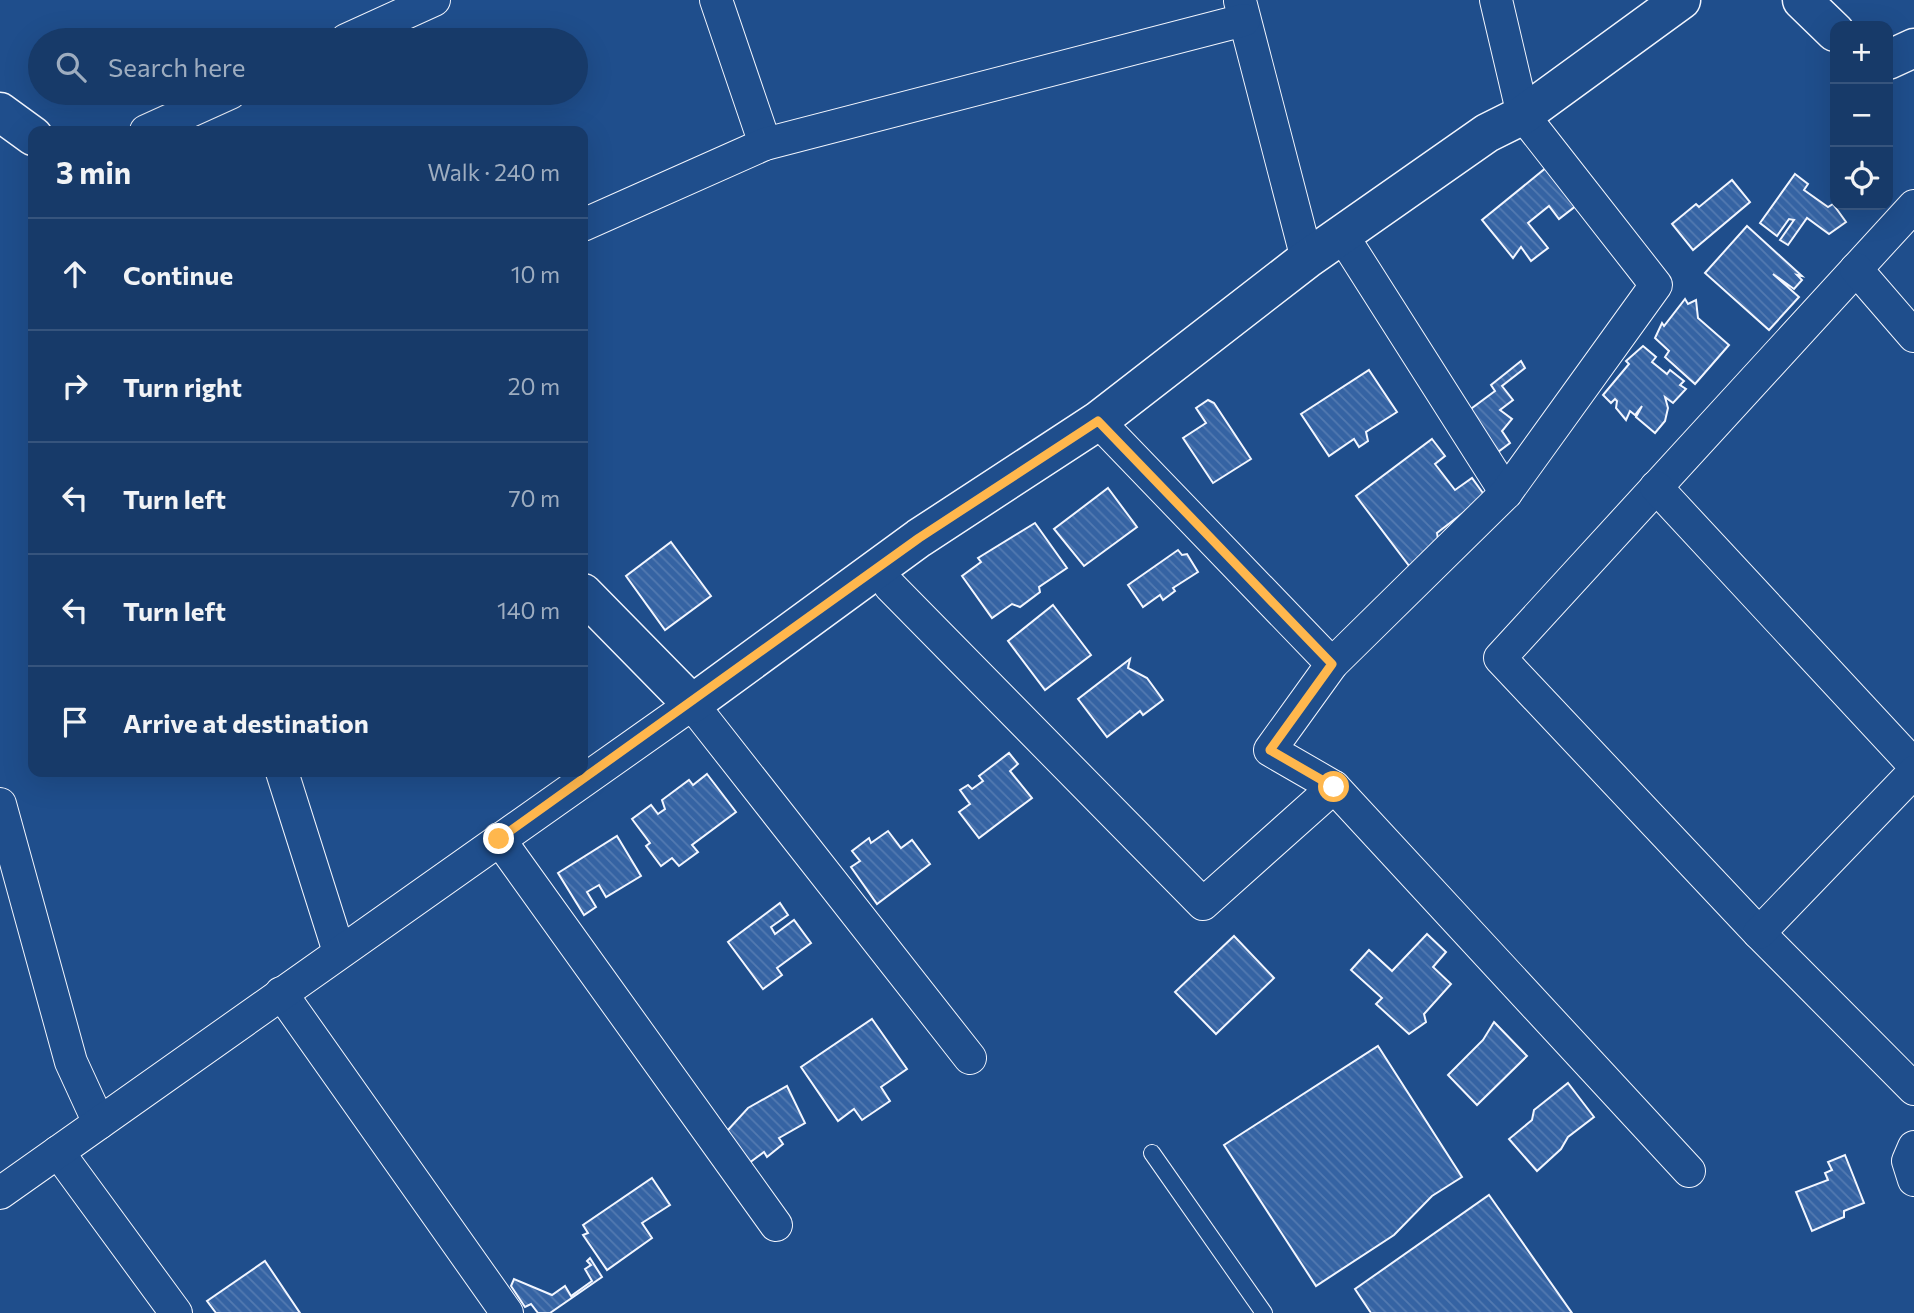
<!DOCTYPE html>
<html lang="en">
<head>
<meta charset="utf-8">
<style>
  body { margin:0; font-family:Commissioner,sans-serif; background:#20416f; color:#f1f3f6 }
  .controls { position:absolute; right:21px; top:21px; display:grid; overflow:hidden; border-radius:14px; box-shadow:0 7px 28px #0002 }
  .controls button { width:63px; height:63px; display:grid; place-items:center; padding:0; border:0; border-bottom:2px solid #36547d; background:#173a69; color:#f1f3f6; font:35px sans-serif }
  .stop { position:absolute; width:21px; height:21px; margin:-16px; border:5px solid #ffb74d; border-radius:50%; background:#fff }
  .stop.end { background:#ffb74d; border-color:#fff; box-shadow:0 2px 7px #0008 }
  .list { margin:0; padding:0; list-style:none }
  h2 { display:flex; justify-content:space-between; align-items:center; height:91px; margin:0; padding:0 28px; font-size:30px }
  h2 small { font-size:23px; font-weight:400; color:#9eadc0 }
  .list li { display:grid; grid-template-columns:46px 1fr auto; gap:21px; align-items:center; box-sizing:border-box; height:112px; padding:0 28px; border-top:2px solid #36547d }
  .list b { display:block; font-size:26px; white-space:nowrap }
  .list em { font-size:23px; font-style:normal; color:#9eadc0 }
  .icon { flex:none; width:38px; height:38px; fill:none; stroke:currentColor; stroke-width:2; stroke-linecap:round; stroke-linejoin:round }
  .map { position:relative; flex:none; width:1914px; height:1313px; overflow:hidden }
  .search { position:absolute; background:#173a69; box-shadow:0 7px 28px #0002; left:28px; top:28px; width:560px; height:77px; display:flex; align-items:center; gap:18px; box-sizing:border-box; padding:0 24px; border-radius:38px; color:#9eadc0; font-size:26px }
  .panel { position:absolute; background:#173a69; box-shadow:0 7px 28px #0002; left:28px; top:126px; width:560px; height:651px; border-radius:14px }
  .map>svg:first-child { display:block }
  .building { fill:url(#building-back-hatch); stroke:#f2f6ff; stroke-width:2 }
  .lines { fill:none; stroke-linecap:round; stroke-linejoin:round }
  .lane-casing { stroke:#f2f6ff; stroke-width:18 }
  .street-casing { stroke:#f2f6ff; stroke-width:34 }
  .secondary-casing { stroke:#f2f6ff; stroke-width:41 }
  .lane { stroke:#1f4e8c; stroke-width:16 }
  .street { stroke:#1f4e8c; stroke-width:32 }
  .secondary { stroke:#1f4e8c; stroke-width:38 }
  .route { stroke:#ffb74d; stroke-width:9 }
</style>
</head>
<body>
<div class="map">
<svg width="1914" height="1313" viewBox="0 0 1914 1313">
  <defs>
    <pattern id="building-back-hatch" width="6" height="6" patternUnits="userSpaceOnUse" patternTransform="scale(1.75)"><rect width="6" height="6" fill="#3563a3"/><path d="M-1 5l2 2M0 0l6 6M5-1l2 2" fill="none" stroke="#537ab1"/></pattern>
  </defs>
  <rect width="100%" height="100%" fill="#1f4e8c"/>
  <g class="building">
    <path d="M1547 167 1577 205 1559 219 1549 206 1528 223 1548 248 1531 261 1521 247 1513 258 1482 220Z"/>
    <path d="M1795 174 1808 184 1804 190 1828 207 1833 204 1846 222 1829 234 1807 218 1788 245 1780 240 1794 220 1789 219 1777 236 1760 223Z"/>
    <path d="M1732 180 1750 202 1693 250 1672 224 1696 204 1699 207Z"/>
    <path d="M1747 226 1802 276 1797 275 1802 280 1794 289 1773 274 1799 297 1769 330 1705 273Z"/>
    <path d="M1685 299 1688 304 1696 300 1698 318 1729 345 1695 384 1665 357 1669 351 1655 338 1662 323 1664 326Z"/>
    <path d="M1643 346 1656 357 1652 362 1667 374 1670 370 1684 381 1680 385 1686 389 1673 403 1665 397 1668 408 1665 421 1655 433 1636 417 1642 406 1635 415 1630 411 1626 420 1616 408 1617 401 1615 399 1611 403 1603 395 1629 364 1626 361Z"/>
    <path d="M1521 361 1525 368 1502 386 1513 400 1500 410 1512 419 1502 431 1510 443 1498 452 1468 411 1495 391 1491 385Z"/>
    <path d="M1369 370 1397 412 1366 432 1368 441 1359 447 1354 439 1329 456 1301 414Z"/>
    <path d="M1208 400 1214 403 1251 459 1213 483 1183 438 1206 423 1196 408Z"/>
    <path d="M1432 439 1445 456 1435 464 1455 490 1472 478 1485 496 1437 533 1439 545 1410 567 1356 496Z"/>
    <path d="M1108 488 1137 527 1084 566 1054 529Z"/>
    <path d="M1035 523 1067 568 1039 587 1040 592 1020 607 1012 604 992 618 962 576 981 562 978 558Z"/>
    <path d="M671 542 711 596 665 630 626 576Z"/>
    <path d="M1178 550 1182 555 1187 554 1198 572 1173 588 1175 591 1163 600 1160 595 1143 607 1128 585Z"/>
    <path d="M1053 605 1091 655 1045 690 1008 641Z"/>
    <path d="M1130 659 1128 668 1147 678 1163 700 1143 715 1140 711 1107 737 1078 699Z"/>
    <path d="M1009 753 1018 764 1010 771 1032 798 979 838 959 812 970 804 960 790 968 785 972 789 983 781 979 776Z"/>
    <path d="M707 774 736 812 692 845 698 852 679 866 672 858 661 866 646 846 650 843 632 819 651 805 658 814 665 809 662 800 689 780 693 785Z"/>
    <path d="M888 831 901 848 912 840 930 864 877 904 851 867 860 861 852 851 869 838 871 843Z"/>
    <path d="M617 836 641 876 606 897 599 885 587 892 596 907 584 915 558 873Z"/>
    <path d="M780 903 788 915 771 927 775 934 794 920 811 943 777 968 782 975 763 989 728 942Z"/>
    <path d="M1427 934 1446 952 1433 967 1451 984 1424 1014 1426 1022 1409 1034 1376 1004 1382 998 1351 970 1369 950 1392 971Z"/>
    <path d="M1234 936 1274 978 1216 1034 1175 992Z"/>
    <path d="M872 1019 907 1069 881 1087 890 1101 862 1120 854 1109 838 1121 801 1067Z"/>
    <path d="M1494 1022 1527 1056 1477 1105 1448 1075 1483 1040Z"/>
    <path d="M1378 1046 1462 1177 1432 1196 1394 1235 1316 1286 1224 1145Z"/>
    <path d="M1568 1083 1594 1117 1568 1137 1561 1149 1537 1171 1509 1139 1532 1120 1534 1110Z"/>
    <path d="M787 1086 805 1123 779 1138 783 1144 767 1157 764 1152 741 1169 727 1131 748 1108Z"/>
    <path d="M1845 1155 1864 1203 1844 1211V1217L1812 1231 1796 1192 1828 1180 1825 1173 1832 1170 1828 1162Z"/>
    <path d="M652 1178 670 1205 642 1223 652 1238 607 1270 583 1235 588 1233 583 1225Z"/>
    <path d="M1489 1195 1572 1313H1371L1355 1289Z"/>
    <path d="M590 1258 602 1277 550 1313H538L531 1304 525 1307 511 1286 514 1279 552 1295 565 1286 571 1296 592 1281 585 1269 591 1265 587 1261Z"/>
    <path d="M265 1261 300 1313H216L207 1301Z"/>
  </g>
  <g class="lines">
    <defs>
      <path id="lane" d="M1152 1153 1264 1313"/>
      <g id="street">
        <path d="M716 0 765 144"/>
        <path d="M1240 1 1307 259"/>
        <path d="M346 40 434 0"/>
        <path d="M146 131 230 93"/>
        <path d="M1914 206 1500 658 1759 933 1914 1089"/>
        <path d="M583 225 765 144 1244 20"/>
        <path d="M1342 235 1506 493"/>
        <path d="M1856 269 1914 336"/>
        <path d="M1098 421 1332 664"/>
        <path d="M1656 487 1914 765"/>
        <path d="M890 586 1203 904 1334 787 1689 1171"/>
        <path d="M282 772 339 952"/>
        <path d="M1334 787 1270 750 1332 664 1506 493 1656 285 1523 115 1496 0"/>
        <path d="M0 804 71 1062 99 1123"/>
        <path d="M499 839 776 1225"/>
        <path d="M1759 933 1914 772"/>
        <path d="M281 993 507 1313"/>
        <path d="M1914 1147 1908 1161 1914 1180"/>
        <path d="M58 1152 176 1313"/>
        <path d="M0 1193 692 704 970 1058"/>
      </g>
      <g id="secondary">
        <path d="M1802 0 1835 32"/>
        <path d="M1888 60 1914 48"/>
        <path d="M0 112 33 136"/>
        <path d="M583 593 692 704 919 538 1098 421 1307 259 1487 133 1523 115 1681 0"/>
      </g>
    </defs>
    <use href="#lane" class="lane-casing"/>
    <use href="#street" class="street-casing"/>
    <use href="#secondary" class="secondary-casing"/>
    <use href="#lane" class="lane"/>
    <use href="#street" class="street"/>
    <use href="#secondary" class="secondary"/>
  </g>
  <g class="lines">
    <path class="route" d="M499 839 919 538 1098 421 1332 664 1270 750 1334 787"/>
  </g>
</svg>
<div class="controls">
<button>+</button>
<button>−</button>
<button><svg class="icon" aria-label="locate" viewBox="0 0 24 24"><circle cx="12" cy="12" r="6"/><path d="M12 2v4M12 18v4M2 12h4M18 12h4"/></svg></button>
</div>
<div class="stop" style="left:1334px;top:787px"></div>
<div class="stop end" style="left:499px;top:839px"></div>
<div class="search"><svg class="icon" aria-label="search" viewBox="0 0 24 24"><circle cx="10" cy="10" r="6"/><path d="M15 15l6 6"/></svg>Search here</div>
<section class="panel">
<h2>3 min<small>Walk · 240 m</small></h2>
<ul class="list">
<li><svg class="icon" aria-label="ahead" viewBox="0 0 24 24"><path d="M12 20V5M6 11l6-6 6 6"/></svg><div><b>Continue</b></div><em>10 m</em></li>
<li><svg class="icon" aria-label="right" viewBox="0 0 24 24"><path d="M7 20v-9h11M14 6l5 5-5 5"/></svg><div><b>Turn right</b></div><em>20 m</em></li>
<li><svg class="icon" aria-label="left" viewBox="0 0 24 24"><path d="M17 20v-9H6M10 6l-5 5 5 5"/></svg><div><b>Turn left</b></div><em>70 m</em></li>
<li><svg class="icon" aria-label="left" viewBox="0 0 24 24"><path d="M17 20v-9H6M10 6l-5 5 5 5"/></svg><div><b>Turn left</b></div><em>140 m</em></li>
<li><svg class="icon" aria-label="arrive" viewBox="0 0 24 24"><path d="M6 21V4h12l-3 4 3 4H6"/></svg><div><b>Arrive at destination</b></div></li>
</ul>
</section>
</div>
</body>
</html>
